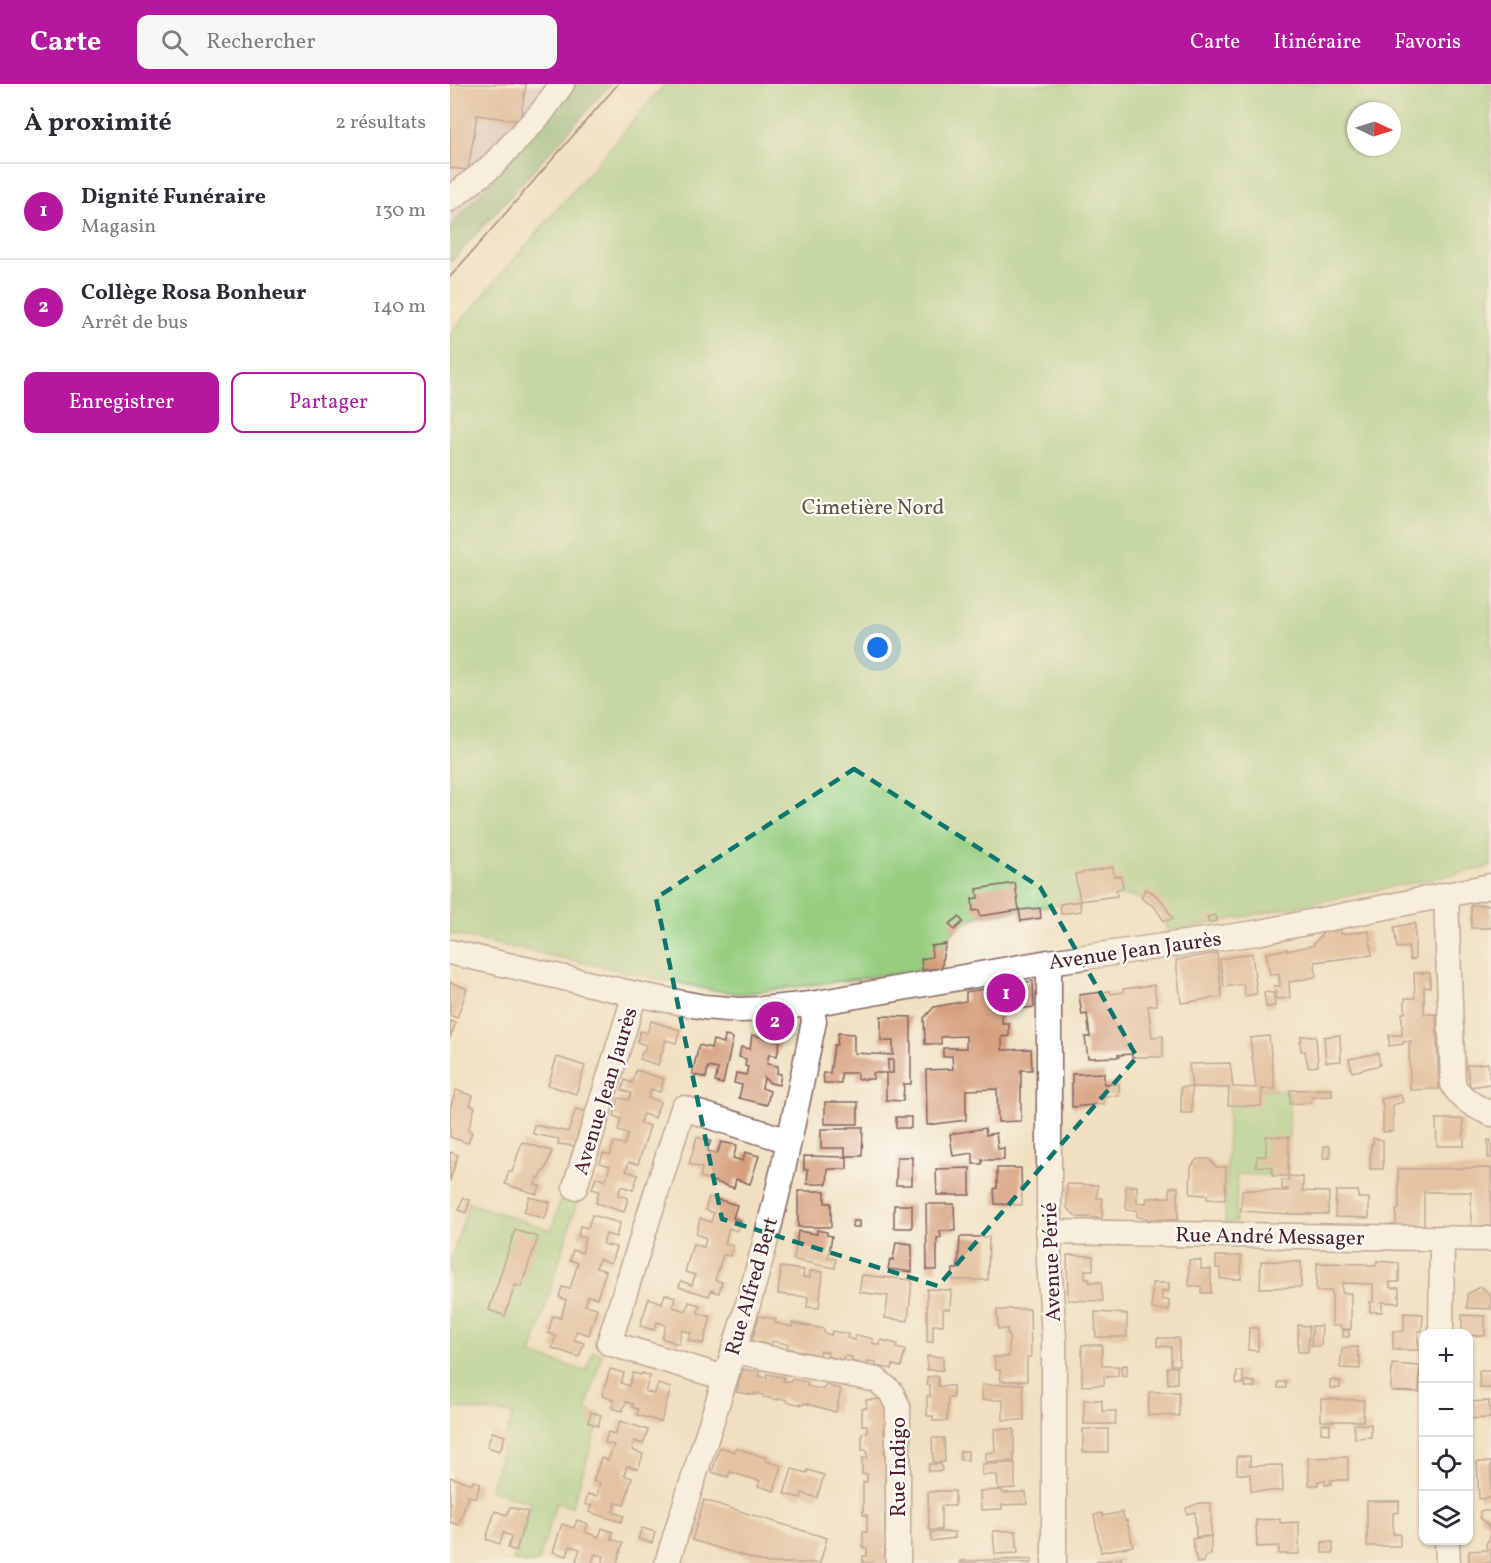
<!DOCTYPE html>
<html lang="fr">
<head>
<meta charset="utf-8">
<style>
  body { margin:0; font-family:Vollkorn,serif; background:#f7f7f7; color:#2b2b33 }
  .controls { position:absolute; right:18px; bottom:18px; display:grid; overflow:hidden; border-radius:12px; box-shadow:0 2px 4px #0004 }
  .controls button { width:54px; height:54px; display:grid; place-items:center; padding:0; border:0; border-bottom:2px solid #e1e1e2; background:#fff; color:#2b2b33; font:30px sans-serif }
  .compass { position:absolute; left:897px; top:18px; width:54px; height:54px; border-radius:50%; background:#fff; box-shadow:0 2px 4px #0004; rotate:94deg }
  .you { position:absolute; left:428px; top:564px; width:21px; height:21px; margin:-15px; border:4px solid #fff; border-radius:50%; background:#1a73e8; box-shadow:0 0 0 9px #1a73e833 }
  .badge { display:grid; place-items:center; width:39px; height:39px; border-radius:50%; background:#b5179e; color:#fff; font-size:20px; font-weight:700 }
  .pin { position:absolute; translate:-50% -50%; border:3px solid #fff; box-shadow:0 2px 6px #0006 }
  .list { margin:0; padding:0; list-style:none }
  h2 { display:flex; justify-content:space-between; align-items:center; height:78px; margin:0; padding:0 24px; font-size:26px }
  h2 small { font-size:20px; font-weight:400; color:#7c7c81 }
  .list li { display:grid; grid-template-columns:39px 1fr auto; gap:18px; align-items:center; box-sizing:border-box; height:96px; padding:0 24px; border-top:2px solid #e1e1e2 }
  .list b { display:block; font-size:22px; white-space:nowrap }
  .list p { margin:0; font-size:20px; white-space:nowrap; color:#7c7c81 }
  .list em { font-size:20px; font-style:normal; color:#7c7c81 }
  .actions { display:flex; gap:12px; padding:18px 24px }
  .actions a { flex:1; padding:14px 0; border:2px solid #b5179e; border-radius:12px; text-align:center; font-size:21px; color:#b5179e }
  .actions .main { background:#b5179e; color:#fff }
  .icon { flex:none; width:33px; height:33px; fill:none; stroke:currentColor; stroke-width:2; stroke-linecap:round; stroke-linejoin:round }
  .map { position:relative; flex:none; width:1041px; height:1479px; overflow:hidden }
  header { display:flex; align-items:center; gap:36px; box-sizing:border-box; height:84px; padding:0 30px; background:#b5179e; color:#fff }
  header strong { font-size:28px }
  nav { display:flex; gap:33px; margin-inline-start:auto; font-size:21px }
  .search { width:420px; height:54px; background:#f7f7f7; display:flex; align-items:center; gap:15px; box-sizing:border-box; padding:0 21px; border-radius:12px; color:#7c7c81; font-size:22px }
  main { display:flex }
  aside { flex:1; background:#fff }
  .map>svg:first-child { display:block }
  .industrial { fill:#d2bec5 }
  .green { fill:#96cd7f; stroke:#707655; stroke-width:1.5; fill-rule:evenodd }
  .forest { fill:#78b06e; stroke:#61684c; stroke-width:1.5 }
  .building { fill:#d69e7b; fill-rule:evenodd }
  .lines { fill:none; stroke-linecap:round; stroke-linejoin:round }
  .minor-casing { stroke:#846360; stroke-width:27 }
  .minor { stroke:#fff; stroke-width:24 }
  .tram { stroke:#4a1f2b; stroke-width:1.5 }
  .marked { fill:none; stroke:#0f766e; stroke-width:4.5; stroke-dasharray:12 8; stroke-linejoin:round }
  .labels { text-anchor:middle; stroke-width:4.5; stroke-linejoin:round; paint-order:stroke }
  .park-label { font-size:21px; fill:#615344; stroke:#fdfcf7 }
  .street-label { font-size:21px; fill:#4a1f2b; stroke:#fdfcf7 }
</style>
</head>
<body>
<header>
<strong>Carte</strong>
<div class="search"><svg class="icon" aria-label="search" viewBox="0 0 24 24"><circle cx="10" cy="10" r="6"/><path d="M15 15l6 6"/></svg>Rechercher</div>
<nav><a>Carte</a><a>Itinéraire</a><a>Favoris</a></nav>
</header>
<main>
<aside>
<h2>À proximité<small>2 résultats</small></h2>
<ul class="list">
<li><span class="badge">1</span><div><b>Dignité Funéraire</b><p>Magasin</p></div><em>130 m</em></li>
<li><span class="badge">2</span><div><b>Collège Rosa Bonheur</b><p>Arrêt de bus</p></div><em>140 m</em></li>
</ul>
<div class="actions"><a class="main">Enregistrer</a><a>Partager</a></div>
</aside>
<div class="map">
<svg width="1041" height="1479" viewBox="0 0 1041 1479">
  <rect width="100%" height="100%" fill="#fdfcf7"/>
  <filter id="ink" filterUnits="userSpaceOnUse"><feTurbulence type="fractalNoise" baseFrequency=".0167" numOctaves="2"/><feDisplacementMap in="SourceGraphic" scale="12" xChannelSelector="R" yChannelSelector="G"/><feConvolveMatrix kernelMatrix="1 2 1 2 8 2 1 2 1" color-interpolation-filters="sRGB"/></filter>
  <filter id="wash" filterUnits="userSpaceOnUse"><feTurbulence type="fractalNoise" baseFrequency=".008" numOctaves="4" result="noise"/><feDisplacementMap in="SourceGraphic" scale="24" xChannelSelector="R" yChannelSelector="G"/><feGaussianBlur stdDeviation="1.35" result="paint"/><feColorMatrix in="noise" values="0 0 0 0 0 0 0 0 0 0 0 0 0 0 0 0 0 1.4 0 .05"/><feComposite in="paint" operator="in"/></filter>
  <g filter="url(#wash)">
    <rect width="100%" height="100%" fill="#f0e0c1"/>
    <path class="industrial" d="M0 0H126L0 144Z"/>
    <g class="green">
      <path d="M215 0H1041V783L719 848C714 834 705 819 690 814 668 808 643 815 622 819 591 823 561 828 530 832 502 842 494 852 492 884L291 910 257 905 0 850V250ZM906 27H942V63H906Z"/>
      <path d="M186 924 81 1270 136 1287 143 1267 152 1270 136 1326 151 1331 122 1423 106 1419 88 1479H75L63 1477 81 1419 40 1406 63 1330 0 1324V1178L19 1119 101 1146 131 1051Z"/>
      <path d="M779 1004 840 1006 838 1092 787 1090 786 1138H775Z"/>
    </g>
    <path class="forest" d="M126 0H161L0 179V144Z"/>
    <g id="blocks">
      <g class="building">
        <path d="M0 0H76L70 37 27 31 18 86 0 84Z"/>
        <path d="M663 783 664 792H671L673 804 666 806 667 812 630 817 631 827 611 830 610 820 630 817 625 790Z"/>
        <path d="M565 799 569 826 530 832 529 826 523 827 522 815 528 814 527 805Z"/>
        <path d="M695 805 703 809 712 817 723 835 714 837 705 823 691 814Z"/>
        <rect x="1021" y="821" width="20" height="23"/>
        <path d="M590 824 591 834 571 837 569 826Z"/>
        <path d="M766 831 767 837 759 839 757 833Z"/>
        <path d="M509 833 513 838 504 846 499 840Z"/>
        <path d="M965 839V875L960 876 958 863 947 864 944 843Z"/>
        <path d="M891 845V850L919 847 922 871 865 878 866 893 839 898 840 914 826 915 824 902H830L829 890 820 891 816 869 837 865V867L864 861V859L874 848Z"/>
        <path d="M496 860 493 871 492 884 472 886 471 875 482 873 481 862Z"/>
        <path d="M767 869 772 913 731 919 726 876Z"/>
        <path d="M802 869 807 910 795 912 793 900 774 903 770 875Z"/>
        <path d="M964 889H980V903H974V930H986L989 1005 960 1006 959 960H961V957L953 958V960L939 962V951H952V929H955V914H965Z"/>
        <path d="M583 897 584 923 552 927V939H559V952L552 953V966L581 965 582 986H571V1037L548 1038 547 1005 516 1006V1036L477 1041 476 986 503 985 502 972 493 973V964H516V952L491 953V960H475L474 934 484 923 516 917V908Z"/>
        <path d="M0 898 17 905 7 934 0 931Z"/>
        <path d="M704 901 707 921 698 922 702 953 713 952V973H682V970L668 971 669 973 638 974 635 953H640L637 930 632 931 629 911 660 907 661 910 674 908 673 905Z"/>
        <path d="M814 908 823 909 825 922 816 923Z"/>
        <path d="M431 932 461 933V1000H454L453 1017 436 1016V989H423V995H407V989H391V999H374L373 989H380L384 961H387L388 949 404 950V969L443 971V957H431ZM438 976H443V989H438Z"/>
        <path d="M0 937 6 939 0 954Z"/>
        <path d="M201 937 230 946 226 959 216 956 208 981 190 975 192 968H194L196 961 187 958 190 947 197 949Z"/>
        <path d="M302 951 330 957 327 972 319 970 317 980 328 982 327 989 331 990 329 1001 320 999 314 994 312 1004 320 1007 317 1021 289 1014 292 1001 284 999 286 989 296 991 298 983 295 982 296 975 289 973 291 963 300 965Z"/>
        <path d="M890 951 891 977 876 978 874 953Z"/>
        <path d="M275 952 283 954 273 1000 265 998 268 985 258 983 256 994 242 990 249 961 261 964 263 956 274 959Z"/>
        <path d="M819 952 825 1005H812L811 1022 778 1021 779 1004 742 1003 739 980 780 979 783 1003 806 1004 800 954Z"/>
        <path d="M851 952H866L868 982 858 983 855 967H851L850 956H852Z"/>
        <path d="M928 969 930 981 902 988 899 975Z"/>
        <path d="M107 973 135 982 126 1010 98 1001Z"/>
        <path d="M1038 979 1040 1000 1020 1003 1017 981Z"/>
        <path d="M186 986 214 995 210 1008 201 1005 198 1014 210 1018 205 1034 193 1030 190 1039 200 1042 188 1080 179 1078 176 1087 188 1091 183 1106 171 1102 168 1111 178 1114 174 1128 146 1119 149 1107 142 1105 146 1093 155 1097 160 1082 150 1079 153 1069 160 1071 164 1058 174 1061 178 1050 168 1047 171 1035 164 1032 169 1014 179 1016 181 1009 172 1006 175 996 182 999Z"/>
        <path d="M654 989V1000H669V1012H654V1020L622 1023V990Z"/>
        <rect x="731" y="1003" width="11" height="26"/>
        <path d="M882 1005V1012L862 1013 861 1019 840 1020V1006Z"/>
        <path d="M6 1006 23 1012 20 1021 25 1023 18 1047 22 1048 18 1059 0 1053V1024Z"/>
        <path d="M951 1011 953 1018 943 1021V1047L933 1048V1023L931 1015Z"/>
        <rect x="375" y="1018" width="33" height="22"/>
        <path d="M126 1025 138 1028 131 1051 128 1050 126 1062 108 1060 109 1055 83 1050 84 1041 118 1048Z"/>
        <rect x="446" y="1033" width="15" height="11"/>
        <path d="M986 1035H1013L1014 1062H987Z"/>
        <path d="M398 1043H413L412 1072H395V1064H371V1045H398Z"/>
        <path d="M535 1044 536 1051 546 1049 548 1065 554 1064V1076H532V1080H523V1069L503 1072 500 1050Z"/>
        <path d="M816 1052 839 1053 838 1092 853 1093V1107L879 1108 878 1130H838L791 1127 792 1106 838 1107V1105H832V1096H839L838 1092H822V1083L806 1082 807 1072H816Z"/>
        <path d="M247 1053 261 1057 257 1067 267 1070 271 1058 287 1061 283 1074 293 1077 295 1068 309 1072 300 1100 286 1095 284 1104 250 1093 252 1084 239 1080Z"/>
        <path d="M923 1054 933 1056V1085H920L921 1060H923Z"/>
        <rect x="1038" y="1056" width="3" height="18"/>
        <path d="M72 1058 102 1067 95 1087H93L90 1094 88 1093 85 1101 90 1102 87 1110 55 1100 59 1087 62 1088Z"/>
        <path d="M874 1062H880V1074H873Z"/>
        <path d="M0 1068 8 1071 0 1097Z"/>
        <path d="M354 1072 397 1073V1085H378L377 1100H357L358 1085 354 1086Z"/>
        <path d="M447 1073H462V1101H446Z"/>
        <path d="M747 1075H759L766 1083H776L775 1116 757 1115V1111L740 1110 741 1083Z"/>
        <path d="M520 1084V1111H487L486 1085Z"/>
        <path d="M547 1084H571L572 1121 545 1120 544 1105 547 1104Z"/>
        <path d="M1041 1084V1142H1021V1108H974V1143L946 1142V1126L949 1125 948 1085Z"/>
        <path d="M617 1100 648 1101 647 1114H652V1134L627 1133 617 1124Z"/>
        <path d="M676 1102H687V1119H696L697 1114 720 1113V1103H728V1136L696 1135V1134L687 1133V1126H676Z"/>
        <path d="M348 1107H375V1119H381V1143H348Z"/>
        <path d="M886 1107H908V1114H919V1134L885 1133Z"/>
        <path d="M79 1113 100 1118 95 1135 74 1128Z"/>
        <path d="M259 1113 287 1121 283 1134 291 1137 287 1147 279 1144 275 1159 283 1162 280 1172 273 1171 265 1196 272 1198 269 1209 261 1206 259 1212 229 1203 231 1197 242 1201 245 1191 235 1188 243 1160 254 1163 256 1154 246 1150 250 1134 261 1138 264 1129 255 1126Z"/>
        <path d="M13 1114 20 1116 16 1129 9 1126Z"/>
        <path d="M476 1120H504L505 1147H490L491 1154H487V1186H477Z"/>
        <rect x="444" y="1121" width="18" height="23"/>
        <path d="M142 1131 170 1139 166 1153 156 1150 153 1160 166 1163 161 1179 149 1175 146 1184 156 1187 147 1214 138 1212 135 1221 147 1224 139 1251 126 1247 124 1256 134 1259 129 1273 102 1264 106 1252 98 1249 103 1232 111 1234 116 1216 109 1213 112 1203 120 1205 128 1179 120 1176 123 1166 132 1169 134 1162 133 1161 135 1154 128 1152 130 1142 138 1144Z"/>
        <path d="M403 1137H409V1143H402Z"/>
        <path d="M65 1146 88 1153 71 1203 65 1201 55 1232 39 1226Z"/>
        <path d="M367 1146 377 1148V1151L382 1152 378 1174 386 1175 385 1184 344 1176 348 1147 367 1150Z"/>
        <path d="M510 1153H539L538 1196H503V1185H508Z"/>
        <path d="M446 1158 462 1160V1188L438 1185 440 1175 443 1176Z"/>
        <path d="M617 1171 643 1172V1186H635V1195H639V1198H651L653 1217 618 1216Z"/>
        <path d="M766 1172H791V1195H770V1184H766Z"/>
        <path d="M739 1176H751V1185H761V1209H751V1202H739Z"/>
        <path d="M811 1177 851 1178V1203L810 1204Z"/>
        <path d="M927 1177 949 1179V1198H940V1204H949V1219L932 1218V1228H920V1218H923V1200L892 1199V1209H901V1245H891V1242H882V1207H866L867 1179 917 1180V1182H926Z"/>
        <path d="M331 1183 354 1186 353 1193 360 1194V1187L373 1188 369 1224 357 1223 358 1213 328 1210Z"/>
        <path d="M412 1191 462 1196 458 1237 435 1234 438 1212 409 1208Z"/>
        <path d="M702 1199H719V1207H712V1216H719V1226L702 1225Z"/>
        <path d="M1031 1202 1041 1212V1225L1017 1224V1210Z"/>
        <path d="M477 1205 501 1206 500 1225H493V1241H483V1258H477Z"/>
        <path d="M215 1210 225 1213 223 1223 236 1227 239 1218 250 1221 248 1229 261 1233 253 1260 238 1256 241 1249 232 1246 228 1260 212 1254 216 1241 207 1238 204 1246 190 1242 199 1214 212 1219Z"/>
        <path d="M557 1225H580L581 1273H577V1297H551L550 1286H546L544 1273H559V1249H557V1245H548L547 1226H556Z"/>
        <path d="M645 1228 677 1230V1253H646Z"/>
        <path d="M954 1229 973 1230 972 1247H968V1266H943V1247H954Z"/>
        <path d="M1012 1231 1035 1232V1252L1018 1251V1250H1012Z"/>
        <path d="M309 1232 326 1235 325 1239 342 1243V1239L374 1245V1249L381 1251 382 1247 398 1250 397 1254 405 1256 406 1251 423 1255 422 1259 430 1261 431 1256 447 1260 446 1264 455 1266 451 1283 443 1281 442 1285 426 1282V1278L418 1277 417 1281 401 1277 402 1273 394 1272 393 1276 377 1272 378 1268 370 1267 369 1271 337 1264 338 1260 322 1257 321 1261 302 1257Z"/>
        <path d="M848 1241 859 1242 858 1268H848Z"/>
        <path d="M862 1242H872L871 1262H861Z"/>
        <path d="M799 1244H808V1267L798 1266Z"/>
        <rect x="893" y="1246" width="6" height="7"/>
        <path d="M707 1254H729V1281H721V1263L707 1262Z"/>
        <path d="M632 1261H652V1282H668V1292L654 1293V1301L632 1302Z"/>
        <path d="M908 1263V1272H910V1285L890 1284 892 1264Z"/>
        <path d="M477 1272 493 1273V1286H477Z"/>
        <path d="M942 1280 970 1282 969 1308 941 1307Z"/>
        <path d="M677 1281V1292H672L671 1282Z"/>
        <path d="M717 1283H727V1299L718 1300Z"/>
        <path d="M160 1285 174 1289 171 1299 179 1302 183 1289 191 1291 192 1289 200 1292 195 1307 204 1310 208 1300 221 1304 211 1338 187 1331 188 1325 182 1323 183 1320 176 1318 172 1327 162 1324 164 1316 152 1312Z"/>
        <path d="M293 1285 310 1288 309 1292 317 1294V1290L334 1293 333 1297 341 1298 342 1295 358 1298 357 1302 365 1304 374 1305 375 1301 391 1305 386 1328 354 1319 353 1321 337 1318V1316L329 1314V1316L313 1313V1311L305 1309V1311L286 1308Z"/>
        <path d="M787 1287H793V1300H786Z"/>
        <path d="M1029 1287H1041V1304H1030Z"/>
        <path d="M488 1292V1302H503V1314H498L497 1337H483V1332H477V1312H480V1301H477V1293Z"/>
        <path d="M880 1296 890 1297V1304H880Z"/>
        <path d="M795 1297 805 1298V1303H795Z"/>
        <rect x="828" y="1298" width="8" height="6"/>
        <path d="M573 1300 574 1336H553V1316H532V1301Z"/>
        <path d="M699 1308H729V1332L698 1331Z"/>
        <path d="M434 1315V1324H438V1341H434V1349H438V1365L434 1366 435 1373 439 1374V1390H435V1398H439V1431H435V1448H439V1464H435V1472H439V1479H413V1472H417V1464H413V1448H417V1431H413V1398H417V1390H412V1374H417V1366H412V1349H417V1341H412V1324H417L416 1316Z"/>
        <path d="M871 1315 914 1316 913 1337H871Z"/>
        <path d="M634 1316H652V1327H666L665 1340H634Z"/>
        <path d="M1039 1317 1040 1334 1018 1335V1318Z"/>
        <path d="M141 1328 151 1331 148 1342 138 1338Z"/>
        <path d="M170 1337 198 1346 193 1360 184 1357 182 1366 193 1370 191 1377 188 1385 177 1382 174 1391 182 1394 174 1421 166 1419 163 1428 174 1432 171 1438 139 1428 141 1422 135 1420 138 1410 147 1412 150 1399 143 1397 151 1374 158 1376 164 1361 155 1359 158 1348 165 1350Z"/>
        <path d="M871 1340H880V1350L871 1349Z"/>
        <path d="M904 1340H921V1353L905 1354Z"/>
        <path d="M544 1345H564V1377L536 1378V1369L545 1368Z"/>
        <rect x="633" y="1345" width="25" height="23"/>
        <path d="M42 1348 55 1352 50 1367 37 1363Z"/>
        <path d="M482 1354H494L495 1378H483Z"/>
        <path d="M270 1363 285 1368 286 1364 317 1374 316 1377 332 1382 324 1407 308 1402 310 1397 280 1388 278 1393 262 1388Z"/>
        <rect x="510" y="1367" width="8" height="9"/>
        <path d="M787 1372H800V1382L832 1381 833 1407H801L800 1390H787Z"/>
        <path d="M898 1373V1396H881V1400L875 1401V1396L868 1397V1401H859L858 1374Z"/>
        <path d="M1027 1378H1041V1414L1029 1415Z"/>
        <path d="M565 1379V1404L548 1405 547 1391H532V1380Z"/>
        <path d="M479 1380H491L492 1387H478Z"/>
        <path d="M342 1385 357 1389 358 1386 374 1391 367 1414 352 1409 351 1414 334 1410Z"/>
        <path d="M0 1393 22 1400 23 1397 30 1399 26 1414 18 1412 9 1441 0 1438Z"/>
        <path d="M552 1406 553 1409 576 1408 577 1420 552 1421V1425L531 1426 530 1407Z"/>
        <path d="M490 1407H505V1422H491V1446H479L478 1408Z"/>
        <path d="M254 1416 377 1454 370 1479H317L242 1456Z"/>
        <path d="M917 1417H949V1428L943 1429V1450H950V1462H917Z"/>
        <path d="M750 1419H761V1471L754 1473V1478L747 1479 742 1455 761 1452 746 1453 745 1428 737 1430 736 1424Z"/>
        <path d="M60 1423 78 1428 66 1467 58 1464 62 1452 53 1449 50 1460 36 1455 45 1427 57 1431Z"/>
        <path d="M1030 1427H1041V1449L1037 1440 1030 1434Z"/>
        <path d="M672 1428 675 1437 677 1436 683 1462 651 1468 644 1431 652 1429 653 1432Z"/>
        <path d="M830 1435V1439L849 1438V1470H829V1462L807 1463 806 1436Z"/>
        <path d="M127 1436 138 1440 135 1448 149 1453 152 1444 163 1448 161 1455 173 1459 167 1479H152L154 1472 145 1470 142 1479H132L126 1477 130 1465 120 1462 117 1472 103 1468 112 1440 124 1444Z"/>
        <path d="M192 1444 205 1448 202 1459 188 1455Z"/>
        <path d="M543 1447H566L568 1469 545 1470Z"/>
        <path d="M481 1448H505V1454L481 1457Z"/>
        <path d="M1041 1452V1479H1019V1467L1037 1466 1036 1460Z"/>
        <rect x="872" y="1458" width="11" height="11"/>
        <path d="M671 1474 672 1479H647V1478Z"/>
        <path d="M582 1475V1479H510V1477Z"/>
      </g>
    </g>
  </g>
  <g filter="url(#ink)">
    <use href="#blocks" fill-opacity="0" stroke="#846360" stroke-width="1.5"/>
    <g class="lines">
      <defs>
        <g id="minor">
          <path d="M0 115 42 82 92 28 112 0"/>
          <path d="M996 811 1003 1000C1010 1015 1026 1023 1041 1030"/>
          <path d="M0 868 185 910 254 923 290 926 312 925 361 920 599 878 806 849 1041 802"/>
          <path d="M599 878V1177L604 1254V1479"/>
          <path d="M125 1103 185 910"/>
          <path d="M598 1148 1041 1155"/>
          <path d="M991 1250 992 1155"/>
          <path d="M284 1266 308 1272 427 1296 441 1308 448 1323V1479"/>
          <path d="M275 1294 159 1259 233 1024 339 1057"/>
          <path d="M997 1456 998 1479"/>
          <path d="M217 1479C244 1390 274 1302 300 1213 327 1122 345 1030 364 937L361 920"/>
        </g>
      </defs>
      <use href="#minor" class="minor-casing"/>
      <use href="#minor" class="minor"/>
      <path class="tram" d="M0 193 168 0"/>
    </g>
  </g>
  <path d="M0 0H1041V1479H0ZM404 685 590 803 687 973 488 1202 272 1135 206 814Z" fill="#f0e0c1" fill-opacity=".55" fill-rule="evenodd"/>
  <path class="marked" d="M404 685 590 803 687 973 488 1202 272 1135 206 814Z"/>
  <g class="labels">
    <g class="park-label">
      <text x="423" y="430">Cimetière Nord</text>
    </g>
    <g class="street-label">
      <text transform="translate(685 866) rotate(-8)" y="7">Avenue Jean Jaurès</text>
      <text transform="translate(155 1007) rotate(-73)" y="7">Avenue Jean Jaurès</text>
      <text transform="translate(820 1152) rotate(1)" y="7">Rue André Messager</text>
      <text transform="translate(601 1178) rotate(-92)" y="7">Avenue Périé</text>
      <text transform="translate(301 1202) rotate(-74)" y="7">Rue Alfred Bert</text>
      <text transform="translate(448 1383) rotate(-90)" y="7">Rue Indigo</text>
    </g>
  </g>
</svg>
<div class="controls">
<button>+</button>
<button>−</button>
<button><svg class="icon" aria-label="locate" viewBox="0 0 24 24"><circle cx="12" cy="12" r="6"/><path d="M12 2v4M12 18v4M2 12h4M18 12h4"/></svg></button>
<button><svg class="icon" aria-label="layers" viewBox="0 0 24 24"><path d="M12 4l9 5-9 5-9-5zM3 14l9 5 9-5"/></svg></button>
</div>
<svg class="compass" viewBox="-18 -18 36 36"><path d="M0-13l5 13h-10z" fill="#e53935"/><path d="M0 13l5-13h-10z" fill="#7c7c81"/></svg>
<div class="you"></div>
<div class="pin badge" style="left:556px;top:909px">1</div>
<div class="pin badge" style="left:325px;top:937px">2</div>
</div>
</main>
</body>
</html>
